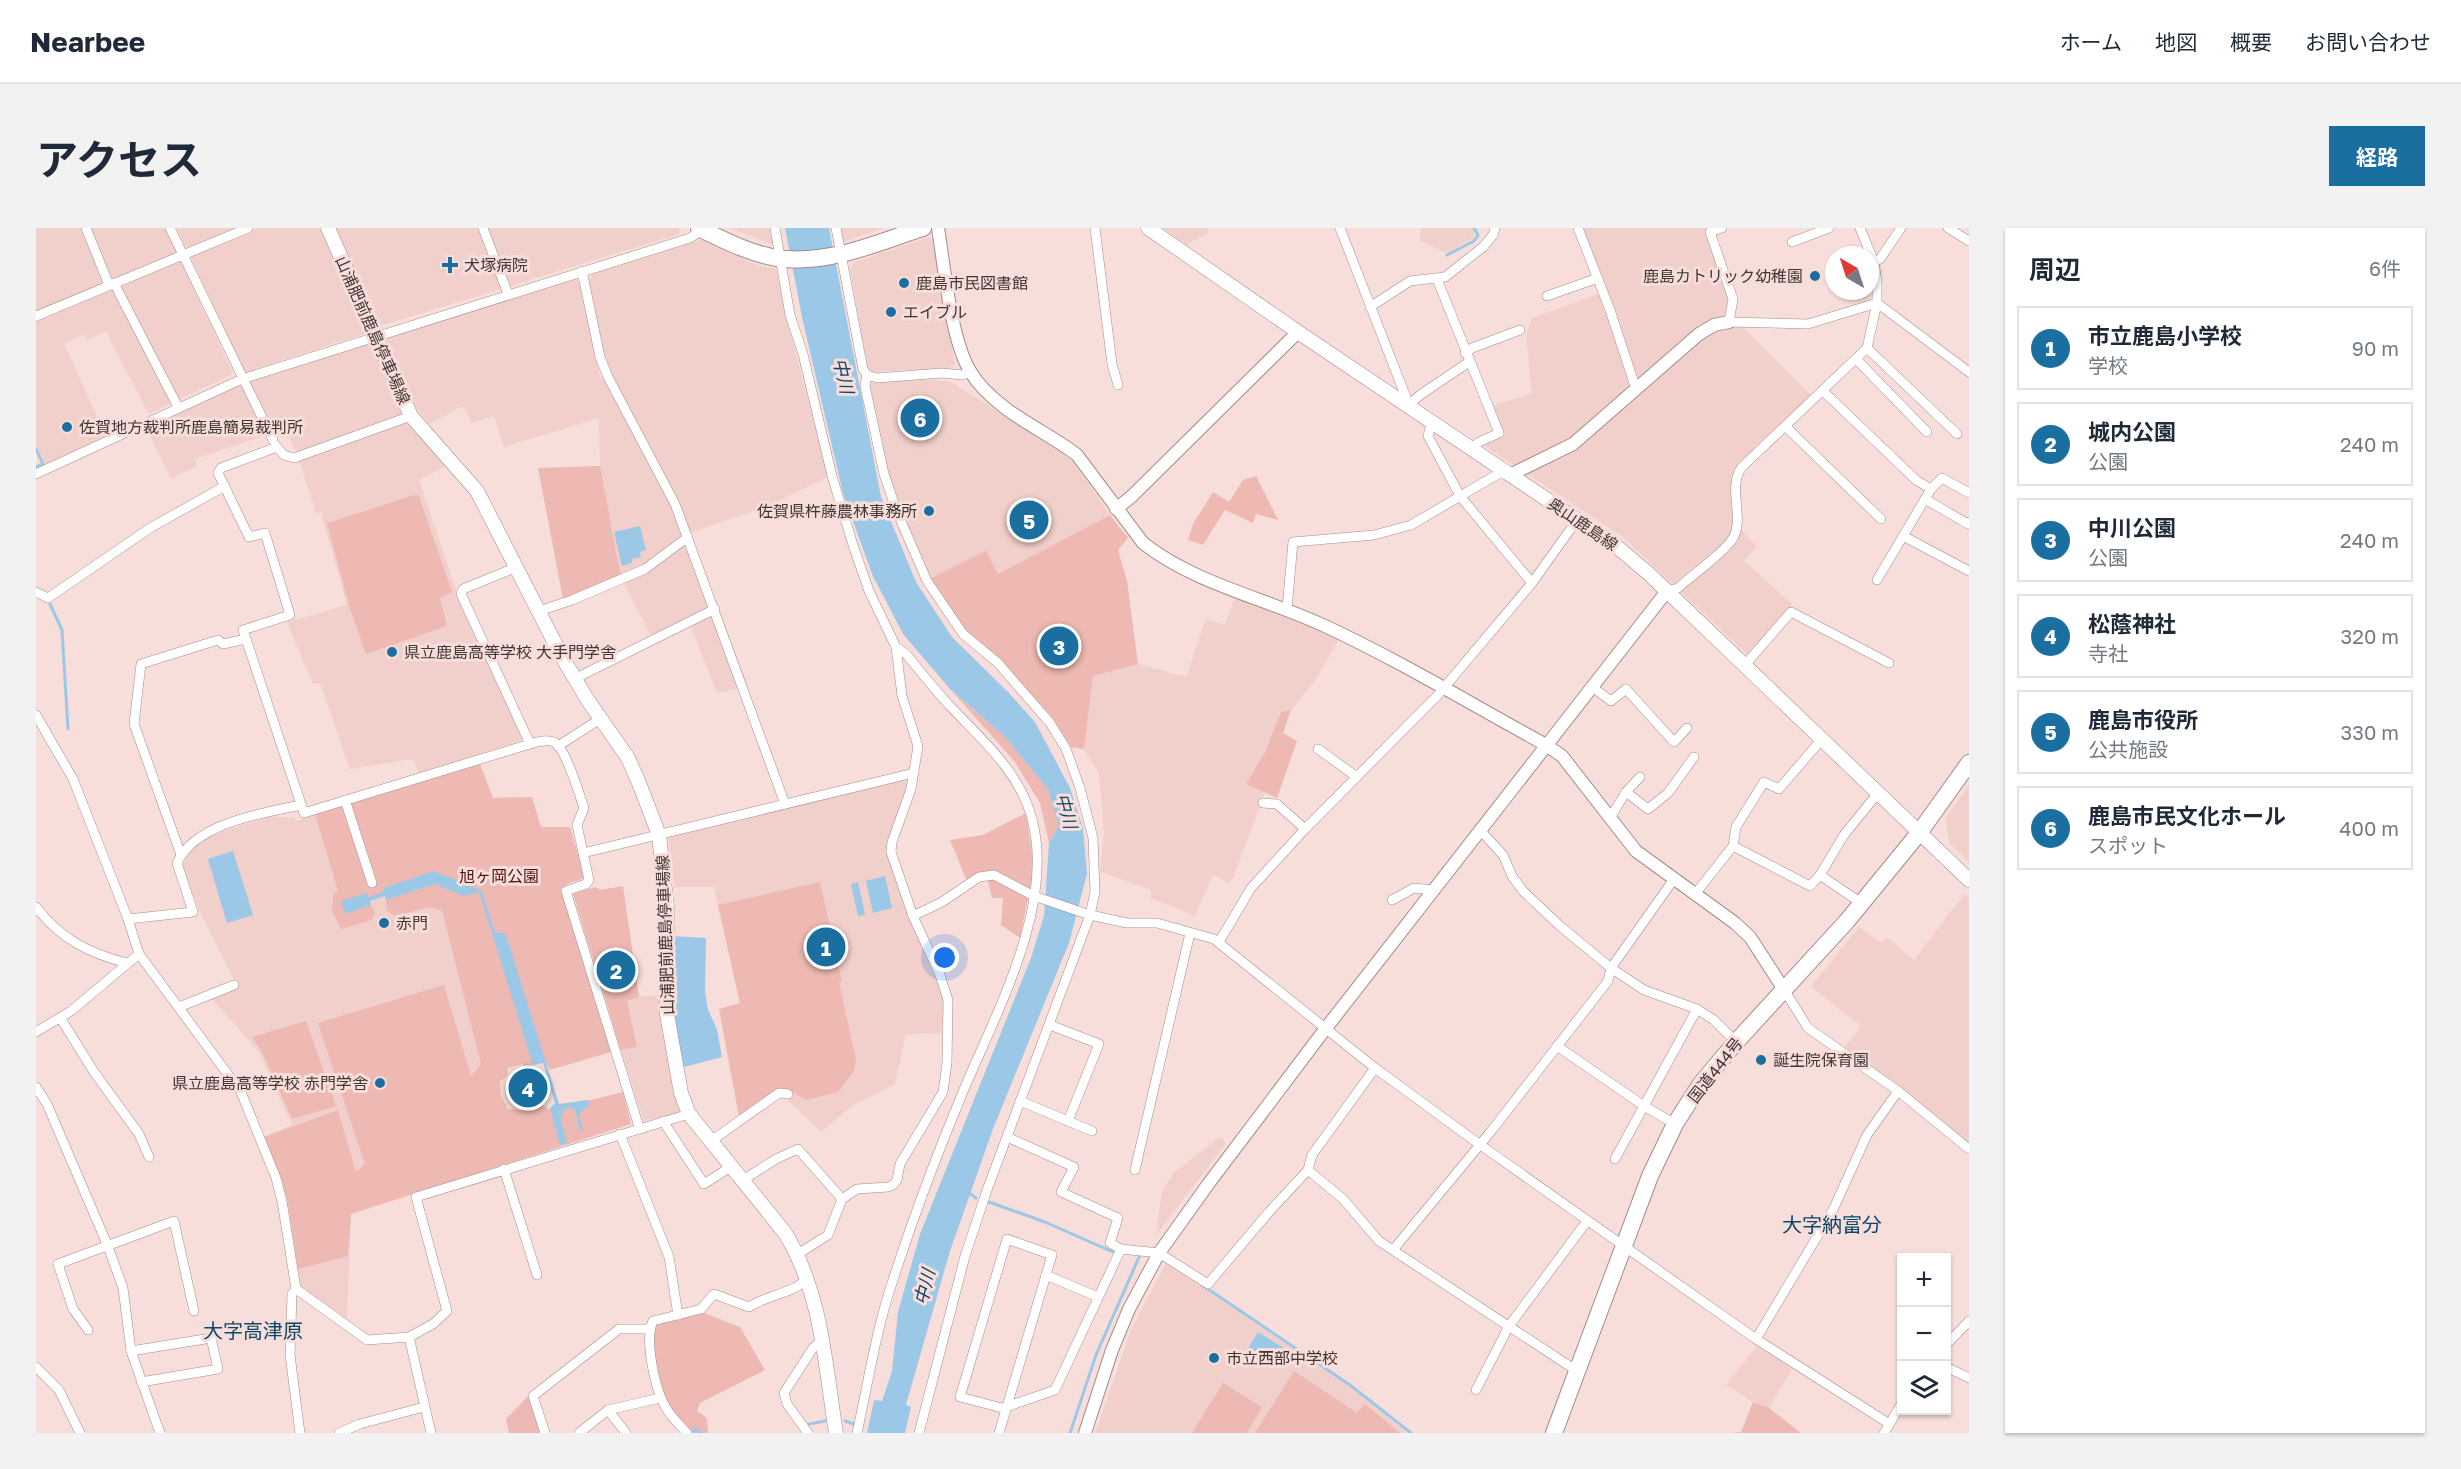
<!DOCTYPE html>
<html lang="ja">
<head>
<meta charset="utf-8">
<style>
  body { margin:0; font-family:"Golos Text","Noto Sans JP",sans-serif; background:#f2f2f3; color:#1f2937 }
  .controls { position:absolute; right:18px; bottom:18px; display:grid; overflow:hidden; border-radius:0px; box-shadow:0 2px 4px #0004 }
  .controls button { width:54px; height:54px; display:grid; place-items:center; padding:0; border:0; border-bottom:2px solid #e0e1e3; background:#fff; color:#1f2937; font:30px sans-serif }
  .compass { position:absolute; left:1789px; top:18px; width:54px; height:54px; border-radius:50%; background:#fff; box-shadow:0 2px 4px #0004; rotate:321deg }
  .you { position:absolute; left:909px; top:730px; width:21px; height:21px; margin:-15px; border:4px solid #fff; border-radius:50%; background:#1a73e8; box-shadow:0 0 0 9px #1a73e833 }
  .badge { display:grid; place-items:center; width:39px; height:39px; border-radius:50%; background:#1b6fa0; color:#fff; font-size:20px; font-weight:700 }
  .pin { position:absolute; translate:-50% -50%; border:3px solid #fff; box-shadow:0 2px 6px #0006 }
  .list { margin:0; padding:0; list-style:none }
  h2 { display:flex; justify-content:space-between; align-items:center; height:78px; margin:0; padding:0 24px; font-size:26px }
  h2 small { font-size:20px; font-weight:400; color:#747a83 }
  .list li { display:grid; grid-template-columns:39px 1fr auto; gap:18px; align-items:center; box-sizing:border-box; height:84px; margin:0 12px 12px; padding:0 12px; border:2px solid #e0e1e3; border-radius:0px }
  .list b { display:block; font-size:22px; white-space:nowrap }
  .list p { margin:0; font-size:20px; white-space:nowrap; color:#747a83 }
  .list em { font-size:20px; font-style:normal; color:#747a83 }
  .icon { flex:none; width:33px; height:33px; fill:none; stroke:currentColor; stroke-width:2; stroke-linecap:round; stroke-linejoin:round }
  .map { position:relative; flex:none; width:1933px; height:1205px; overflow:hidden; border-radius:0px }
  header { display:flex; align-items:center; gap:36px; box-sizing:border-box; height:84px; padding:0 30px; background:#fff; border-bottom:2px solid #e0e1e3 }
  header strong { font-size:28px }
  nav { display:flex; gap:33px; margin-inline-start:auto; font-size:21px }
  .intro { display:flex; align-items:center; justify-content:space-between; box-sizing:border-box; height:144px; padding:0 36px }
  h1 { margin:0; font-size:42px }
  .button { padding:15px 27px; border-radius:0px; background:#1b6fa0; color:#fff; font-size:21px; font-weight:700 }
  main { display:flex; gap:36px; padding:0 36px }
  aside { flex:1; background:#fff; border-radius:0px; box-shadow:0 2px 4px #0004 }
  .map>svg:first-child { display:block }
  .built { fill:#f1cfca }
  .green { fill:#edb9b2 }
  .water { fill:#9cc8e7 }
  .lines { fill:none; stroke-linecap:round; stroke-linejoin:round }
  .stream { stroke:#9cc8e7; stroke-width:3 }
  .minor-casing { stroke:#a38c89; stroke-width:10 }
  .tertiary-casing { stroke:#a38c89; stroke-width:14 }
  .secondary-casing { stroke:#a38c89; stroke-width:15 }
  .trunk-casing { stroke:#a38c89; stroke-width:18 }
  .minor { stroke:#fff; stroke-width:9 }
  .tertiary { stroke:#fff; stroke-width:12 }
  .secondary { stroke:#fff; stroke-width:14 }
  .trunk { stroke:#fff; stroke-width:16 }
  .poi-dot { fill:#1b6fa0; stroke:#f7deda; stroke-width:2 }
  .labels { text-anchor:middle; stroke-width:6; stroke-linejoin:round; paint-order:stroke }
  .poi-label { font-size:16px; fill:#403635; stroke:#f7deda; text-anchor:start }
  .street-label { font-size:16px; fill:#403635; stroke:#f7deda }
  .park-label { font-size:16px; fill:#521310; stroke:#f7deda }
  .water-label { font-size:18px; font-style:italic; fill:#114564; stroke:#f7deda }
  .quarter-label { font-size:20px; fill:#0b4667; stroke:#f7deda }
</style>
</head>
<body>
<header>
<strong>Nearbee</strong>
<nav><a>ホーム</a><a>地図</a><a>概要</a><a>お問い合わせ</a></nav>
</header>
<div class="intro"><h1>アクセス</h1><a class="button">経路</a></div>
<main>
<div class="map">
<svg width="1933" height="1205" viewBox="0 0 1933 1205">
  <rect width="100%" height="100%" fill="#f7deda"/>
  <g class="built">
    <path d="M0 0H129L197 146 113 186 70 104 51 112 47 106 28 116 70 208 10 237 0 218Z"/>
    <path d="M141 0H199L150 20Z"/>
    <path d="M223 0H285L331 105 209 144 154 27Z"/>
    <path d="M298 0H642L644 3 643 6 341 99Z"/>
    <path d="M694 0H736L738 17Z"/>
    <path d="M803 0H848L806 14Z"/>
    <path d="M1127 0H1171L1173 4 1151 17Z"/>
    <path d="M1385 0H1439L1437 10 1411 25 1384 13Z"/>
    <path d="M1546 0H1677L1694 71 1692 97H1705L1776 168 1703 238 1698 294 1721 319 1708 333 1756 376 1712 427 1586 308 1447 217 1466 207 1455 178 1496 166 1490 107 1496 90 1568 64Z"/>
    <path d="M893 9 898 13 919 137 913 140 835 144 832 140 814 41 819 34Z"/>
    <path d="M669 11 715 35 740 41 750 88 792 249 732 278 654 305 712 458 681 465 652 392 615 408 585 349 564 238 563 190 468 219 458 188 436 195 427 178 393 196 372 169 346 112 539 50 546 57 564 150 573 146 567 131 552 55 557 46Z"/>
    <path d="M335 115 366 186 410 238 383 252 421 365 487 512 383 545 377 531 314 541 284 455 277 456 251 394 311 377 285 284 280 285 261 225 249 201 159 231 161 238 135 251 109 198 203 155Z"/>
    <path d="M889 151 915 154 1019 219 1036 233 1045 245 1074 287 962 346 894 351 865 282 852 245 833 157 839 154Z"/>
    <path d="M1200 367 1303 411 1279 453 1255 482 1245 484 1229 524 1210 556 1229 565 1197 650 1192 655 1177 646 1159 688 1115 670V662L1064 644 1068 604 1063 546 1048 521 1057 448 1102 436 1150 449 1170 391 1189 397Z"/>
    <path d="M866 552 871 555 870 562 851 617 909 775 905 805 870 806 859 856 816 878 785 904 742 862 683 781 704 775 678 659H639L632 607Z"/>
    <path d="M1933 557V634L1913 615 1910 590Z"/>
    <path d="M279 586 308 680 397 649 455 874 315 986 311 1091 265 1058 252 975 244 948 228 909 256 897 223 824 175 770 201 758 164 684 146 637 157 620 173 608 233 589H258L261 593Z"/>
    <path d="M1929 665 1933 669V916L1861 857 1809 819 1825 798 1775 759 1823 699 1845 715 1851 709 1878 732Z"/>
    <path d="M624 767 631 824 647 884 608 893 585 822 601 819 591 773 603 769Z"/>
    <path d="M1184 909 1190 915 1120 1007 1126 963 1139 944Z"/>
    <path d="M1130 1035 1313 1158 1371 1205H1059L1095 1102Z"/>
    <path d="M1721 1118 1756 1141 1733 1180 1717 1174 1690 1157Z"/>
  </g>
  <g class="green">
    <path d="M564 238 585 349 527 371 502 240Z"/>
    <path d="M1220 248 1242 292 1220 286 1217 295 1189 282 1167 317 1152 312 1157 296 1177 264 1193 274 1207 252Z"/>
    <path d="M382 266 416 364 404 370 411 398 330 426 314 381 291 295Z"/>
    <path d="M1074 287 1092 310 1082 322 1091 353 1102 436 1057 448 1048 521 1035 519 1016 489 964 432 930 404 894 351 950 323 962 346Z"/>
    <path d="M914 461 968 508 1012 561 1023 598 1013 615 1004 575 979 534Z"/>
    <path d="M1255 482 1247 505 1261 513 1241 570 1210 556 1229 524 1245 484Z"/>
    <path d="M444 536 457 570 496 569 505 599H534L549 650 531 656 525 662 575 824 514 842 509 833 497 836 493 842 486 836 472 840 471 847 464 854 465 868 472 881 484 882 502 875 515 882 587 864 595 896 315 986 312 1028 262 1041 252 975 244 948 228 909 302 882 320 944 329 936 282 795 408 757 435 848 445 836 406 683 394 679 359 688 350 682V672L399 656 398 650 307 681 309 686 335 677 339 685 336 692 305 701 296 683 297 666 302 663 279 586Z"/>
    <path d="M990 585 998 640 984 710 965 697 967 670H956L950 644 931 653 914 612 947 607Z"/>
    <path d="M784 654 806 753 803 754 820 832 818 843 802 864 771 872 751 861 703 889 683 781 704 775 682 677Z"/>
    <path d="M587 658 603 769 591 773 601 819 585 822 537 666 559 659 565 662Z"/>
    <path d="M270 793 300 878 256 891 225 822 216 809Z"/>
    <path d="M666 1084 704 1099 729 1142 664 1175 661 1183 671 1190 672 1205H657C647 1194 633 1183 627 1169 621 1155 612 1109 619 1096Z"/>
    <path d="M1258 1143 1321 1185 1329 1176 1364 1205H1219Z"/>
    <path d="M1187 1155 1226 1179 1211 1205H1156Z"/>
    <path d="M493 1167 505 1205H473L470 1191Z"/>
    <path d="M1717 1174 1733 1180 1765 1205H1696L1705 1204Z"/>
  </g>
  <g class="water">
    <path d="M749 0H793L845 269 880 354 916 409 972 464 999 494 1034 560 1047 600 1051 646 1033 715 957 901 914 1023 870 1177 875 1179 869 1205H831L838 1172 846 1173 856 1143 862 1084 884 1006 995 730 1008 688 1013 615 1023 598 1012 561 968 508 914 461 867 406 836 346 807 265 766 89Z"/>
    <path d="M604 298 610 322 604 324 605 329 596 331V335L586 338 578 304Z"/>
    <path d="M197 623 217 687 191 695 172 631Z"/>
    <path d="M398 643 446 663 459 705 466 704 470 707 523 876 552 872 554 877 547 881 543 889 547 903 543 901C541 893 543 882 533 879L527 883 525 892 531 915 524 917 514 880 519 875 507 835 497 837 443 664 428 668 399 656 350 672 349 668 334 673 335 677 309 686 305 673 331 665 332 669 347 664V660Z"/>
    <path d="M849 648 856 680 837 685 830 653Z"/>
    <path d="M822 654 829 687 822 688 815 656Z"/>
    <path d="M637 708 670 710 669 764 672 782 681 801 686 829 648 839 638 792Z"/>
    <path d="M1222 1104 1251 1122 1240 1140 1211 1122Z"/>
  </g>
  <g class="lines">
    <g class="stream">
      <path d="M1411 27 1438 13 1442 7 1438 0"/>
      <path d="M0 221 7 236 0 239"/>
      <path d="M14 376 26 402 32 501"/>
      <path d="M932 964 940 970"/>
      <path d="M953 974 1009 994 1077 1024"/>
      <path d="M1166 1057 1314 1157 1375 1205"/>
      <path d="M809 1193 821 1197"/>
      <path d="M773 1196 789 1193"/>
      <path d="M656 1204 660 1201 665 1205"/>
      <path d="M1034 1205 1060 1127 1104 1027"/>
    </g>
    <defs>
      <g id="minor">
        <path d="M50 0 73 57"/>
        <path d="M134 0 237 212"/>
        <path d="M447 0 472 66"/>
        <path d="M739 0 754 87 767 126 796 248 817 317 833 363 860 419 866 468 882 518 875 561 856 614 855 624 877 688 904 747 912 772 911 835 907 864 864 936 861 952 857 957 852 959 821 961 806 971 792 1007 762 1026"/>
        <path d="M800 0 827 141 831 147 841 150 906 145 927 147 934 143"/>
        <path d="M1059 0 1076 136 1082 157"/>
        <path d="M1304 0 1373 177 1384 167 1433 134"/>
        <path d="M1542 0 1574 82 1600 161"/>
        <path d="M1686 0 1674 4 1697 71 1693 94 1772 96 1841 75"/>
        <path d="M1912 0 1933 13"/>
        <path d="M1756 14 1793 0"/>
        <path d="M1838 34 1844 31 1865 0"/>
        <path d="M546 43 564 129 572 149 639 276 749 576"/>
        <path d="M1401 51 1463 205 1443 214 1436 220"/>
        <path d="M78 55 142 179"/>
        <path d="M1511 68 1562 50"/>
        <path d="M1841 75 1933 144"/>
        <path d="M1334 79 1374 53 1409 49 1447 19 1457 7 1459 0"/>
        <path d="M0 88 212 0"/>
        <path d="M1831 120 1921 206"/>
        <path d="M1429 125 1436 120 1484 102"/>
        <path d="M1820 131 1891 204"/>
        <path d="M831 147 829 158 848 246 861 284 891 353 927 406 962 435 1014 495 1030 521 1044 560 1057 610 1059 664 1054 687 951 962 929 1028 883 1205"/>
        <path d="M1787 163 1880 252 1895 261 1841 352"/>
        <path d="M1396 193 1392 208 1424 268 1496 355"/>
        <path d="M1750 199 1845 291"/>
        <path d="M239 217 248 227 258 230 375 188"/>
        <path d="M241 219 185 240 182 245 213 309 229 305 254 387 207 402 268 585 494 516C501 514 511 511 518 514 530 520 543 566 548 580L541 597 553 652 550 656 530 663 603 899"/>
        <path d="M0 246 206 151 654 10 666 2"/>
        <path d="M1895 261 1906 250 1933 265"/>
        <path d="M1889 271 1932 296 1933 294"/>
        <path d="M1867 308 1933 343"/>
        <path d="M481 339 427 361 425 366 494 516"/>
        <path d="M1631 363 1642 360C1655 348 1686 326 1695 313 1711 292 1690 260 1706 239L1831 120 1841 75V54L1838 34 1824 0"/>
        <path d="M0 364 12 370 114 300 189 258"/>
        <path d="M1251 381 1257 314 1338 307 1375 297 1462 246H1472"/>
        <path d="M503 383 536 372 609 341 652 309"/>
        <path d="M1709 437 1755 384 1853 435"/>
        <path d="M538 451 679 381"/>
        <path d="M1555 458 1575 473 1590 461 1638 514 1651 500"/>
        <path d="M0 487 37 551 92 691 103 726 205 864 240 950 246 973 260 1061 256 1066 254 1127 264 1205"/>
        <path d="M522 518 564 491"/>
        <path d="M1282 521 1321 549"/>
        <path d="M1590 564 1612 581 1632 565 1658 529"/>
        <path d="M309 572 336 655"/>
        <path d="M1227 575 1241 576 1269 601"/>
        <path d="M1574 590 1590 564 1604 549"/>
        <path d="M1444 602 1467 627 1476 648 1487 663 1524 698 1575 740 1608 762 1661 781 1678 792 1700 814"/>
        <path d="M1697 618 1774 658 1784 647"/>
        <path d="M547 625 878 545"/>
        <path d="M145 627 98 496 105 436 182 412 187 416 210 411"/>
        <path d="M1659 666 1697 618 1700 599 1728 554 1743 561 1786 511"/>
        <path d="M1356 672 1378 660 1397 662"/>
        <path d="M1825 675 1784 647 1808 607 1842 565"/>
        <path d="M0 679C25 711 52 725 91 735"/>
        <path d="M877 688 906 674 943 649 958 647 998 668 1054 687 1091 695H1121L1178 711 1339 840 1443 916 1720 1111 1852 1195"/>
        <path d="M92 691 157 684 141 635C159 595 227 585 265 577"/>
        <path d="M1183 714 1215 660 1269 601 1401 468 1496 355 1541 292"/>
        <path d="M1747 760 1772 800 1862 863 1933 921"/>
        <path d="M143 779 198 757"/>
        <path d="M25 791 58 844 103 906 113 929"/>
        <path d="M1014 797 1063 816 1032 893"/>
        <path d="M0 804 35 783 103 726"/>
        <path d="M1521 818 1608 878 1639 896"/>
        <path d="M0 859 11 876 71 1016 87 1060 95 1123 124 1205"/>
        <path d="M984 873 1056 903"/>
        <path d="M627 893 668 956 696 938"/>
        <path d="M584 906 633 1029 642 1087"/>
        <path d="M971 909 1038 939 1025 964 1082 990 1074 1015 1085 1021 1123 1025 1172 1056 1233 984 1272 942 1276 927 1339 840"/>
        <path d="M675 913 743 865 752 866"/>
        <path d="M1579 931 1661 781"/>
        <path d="M468 941 501 1047"/>
        <path d="M1099 942 1154 705"/>
        <path d="M1272 942 1307 971 1343 1013 1541 1143"/>
        <path d="M707 952 740 931 762 921 806 971"/>
        <path d="M1357 1022 1456 902 1572 753 1575 740 1638 651"/>
        <path d="M1010 1047 1062 1069"/>
        <path d="M260 1061 331 1112 373 1109 397 1096 411 1083 380 969 653 886"/>
        <path d="M52 1102 37 1081 22 1036 138 993 158 1083"/>
        <path d="M373 1109 395 1205"/>
        <path d="M1720 1111 1797 982 1831 907 1862 863"/>
        <path d="M1910 1117 1933 1093"/>
        <path d="M95 1123 175 1110 182 1141 105 1154"/>
        <path d="M0 1139 23 1162 44 1205"/>
        <path d="M1910 1139 1933 1150"/>
        <path d="M1440 1162 1473 1098 1551 993"/>
        <path d="M572 1182 590 1205"/>
        <path d="M303 1205 324 1196 388 1179"/>
        <path d="M509 1205 497 1168 583 1101H613"/>
        <path d="M543 1205 572 1182 624 1170"/>
        <path d="M651 1205C644 1197 635 1189 630 1180 619 1162 608 1111 617 1093L665 1081 678 1066 713 1079C731 1067 756 1066 771 1051"/>
        <path d="M772 1205 751 1176 748 1165 777 1120 786 1112"/>
        <path d="M821 1205C832 1155 840 1103 856 1055 876 993 899 931 924 871 957 790 1020 680 996 591 984 544 946 512 914 478 899 462 885 444 870 426L860 419"/>
        <path d="M963 1205 1016 1027 971 1011 924 1169 966 1180 973 1178 1019 1162 1085 1021"/>
        <path d="M1848 1205 1866 1175"/>
      </g>
      <g id="tertiary">
        <path d="M902 0C908 37 915 112 934 143 942 157 955 169 968 179 991 197 1018 209 1041 227L1107 315C1159 356 1229 370 1289 398 1364 433 1437 477 1510 517L1526 528 1600 623 1699 695 1714 709 1747 760"/>
        <path d="M1474 247 1537 216 1663 106 1678 97 1693 94"/>
        <path d="M1080 281 1095 269 1262 104"/>
        <path d="M1049 1205 1076 1122 1093 1081 1123 1025 1173 955 1290 800 1631 363"/>
      </g>
      <g id="secondary">
        <path d="M292 0 375 188 441 263 526 429 551 471 592 530 603 555 623 607 631 680V786L645 865 653 886 749 1005C786 1065 789 1137 800 1205"/>
        <path d="M1112 0 1262 104 1580 318 1612 345 1933 652"/>
      </g>
      <g id="trunk">
        <path d="M663 0C689 13 721 29 750 31 797 35 843 14 887 0"/>
        <path d="M1518 1205 1614 948 1639 896 1664 857 1700 814 1811 693 1883 605 1933 535"/>
      </g>
    </defs>
    <use href="#minor" class="minor-casing"/>
    <use href="#tertiary" class="tertiary-casing"/>
    <use href="#secondary" class="secondary-casing"/>
    <use href="#trunk" class="trunk-casing"/>
    <use href="#minor" class="minor"/>
    <use href="#tertiary" class="tertiary"/>
    <use href="#secondary" class="secondary"/>
    <use href="#trunk" class="trunk"/>
  </g>
  <g class="poi-dot">
    <path d="M411 28h6v6h6v6h-6v6h-6v-6h-6v-6h6z"/>
    <circle cx="1779" cy="48" r="6"/>
    <circle cx="868" cy="55" r="6"/>
    <circle cx="855" cy="84" r="6"/>
    <circle cx="31" cy="199" r="6"/>
    <circle cx="893" cy="283" r="6"/>
    <circle cx="356" cy="424" r="6"/>
    <circle cx="348" cy="695" r="6"/>
    <circle cx="1725" cy="832" r="6"/>
    <circle cx="344" cy="855" r="6"/>
    <circle cx="1178" cy="1130" r="6"/>
  </g>
  <g class="labels">
    <g class="poi-label">
      <text x="428" y="43">犬塚病院</text>
      <text x="1767" y="54" text-anchor="end">鹿島カトリック幼稚園</text>
      <text x="880" y="61">鹿島市民図書館</text>
      <text x="867" y="90">エイブル</text>
      <text x="43" y="205">佐賀地方裁判所鹿島簡易裁判所</text>
      <text x="881" y="289" text-anchor="end">佐賀県杵藤農林事務所</text>
      <text x="368" y="430">県立鹿島高等学校 大手門学舎</text>
      <text x="360" y="701">赤門</text>
      <text x="1737" y="838">誕生院保育園</text>
      <text x="332" y="861" text-anchor="end">県立鹿島高等学校 赤門学舎</text>
      <text x="1190" y="1136">市立西部中学校</text>
    </g>
    <g class="street-label">
      <text transform="translate(337 102) rotate(66)" y="6">山浦肥前鹿島停車場線</text>
      <text transform="translate(1547 296) rotate(34)" y="6">奥山鹿島線</text>
      <text transform="translate(629 707) rotate(-92)" y="6">山浦肥前鹿島停車場線</text>
      <text transform="translate(1679 842) rotate(-52)" y="6">国道444号</text>
    </g>
    <g class="park-label">
      <text x="463" y="654">旭ヶ岡公園</text>
    </g>
    <g class="water-label">
      <text transform="translate(807 148) rotate(77)" y="6">中川</text>
      <text transform="translate(1030 583) rotate(75)" y="6">中川</text>
      <text transform="translate(889 1059) rotate(-76)" y="6">中川</text>
    </g>
    <g class="quarter-label">
      <text x="1796" y="1004">大字納富分</text>
      <text x="217" y="1110">大字高津原</text>
    </g>
  </g>
</svg>
<div class="controls">
<button>+</button>
<button>−</button>
<button><svg class="icon" aria-label="layers" viewBox="0 0 24 24"><path d="M12 4l9 5-9 5-9-5zM3 14l9 5 9-5"/></svg></button>
</div>
<svg class="compass" viewBox="-18 -18 36 36"><path d="M0-13l5 13h-10z" fill="#e53935"/><path d="M0 13l5-13h-10z" fill="#747a83"/></svg>
<div class="you"></div>
<div class="pin badge" style="left:790px;top:719px">1</div>
<div class="pin badge" style="left:580px;top:742px">2</div>
<div class="pin badge" style="left:1023px;top:418px">3</div>
<div class="pin badge" style="left:492px;top:860px">4</div>
<div class="pin badge" style="left:993px;top:292px">5</div>
<div class="pin badge" style="left:884px;top:190px">6</div>
</div>
<aside>
<h2>周辺<small>6件</small></h2>
<ul class="list">
<li><span class="badge">1</span><div><b>市立鹿島小学校</b><p>学校</p></div><em>90 m</em></li>
<li><span class="badge">2</span><div><b>城内公園</b><p>公園</p></div><em>240 m</em></li>
<li><span class="badge">3</span><div><b>中川公園</b><p>公園</p></div><em>240 m</em></li>
<li><span class="badge">4</span><div><b>松蔭神社</b><p>寺社</p></div><em>320 m</em></li>
<li><span class="badge">5</span><div><b>鹿島市役所</b><p>公共施設</p></div><em>330 m</em></li>
<li><span class="badge">6</span><div><b>鹿島市民文化ホール</b><p>スポット</p></div><em>400 m</em></li>
</ul>
</aside>
</main>
</body>
</html>
